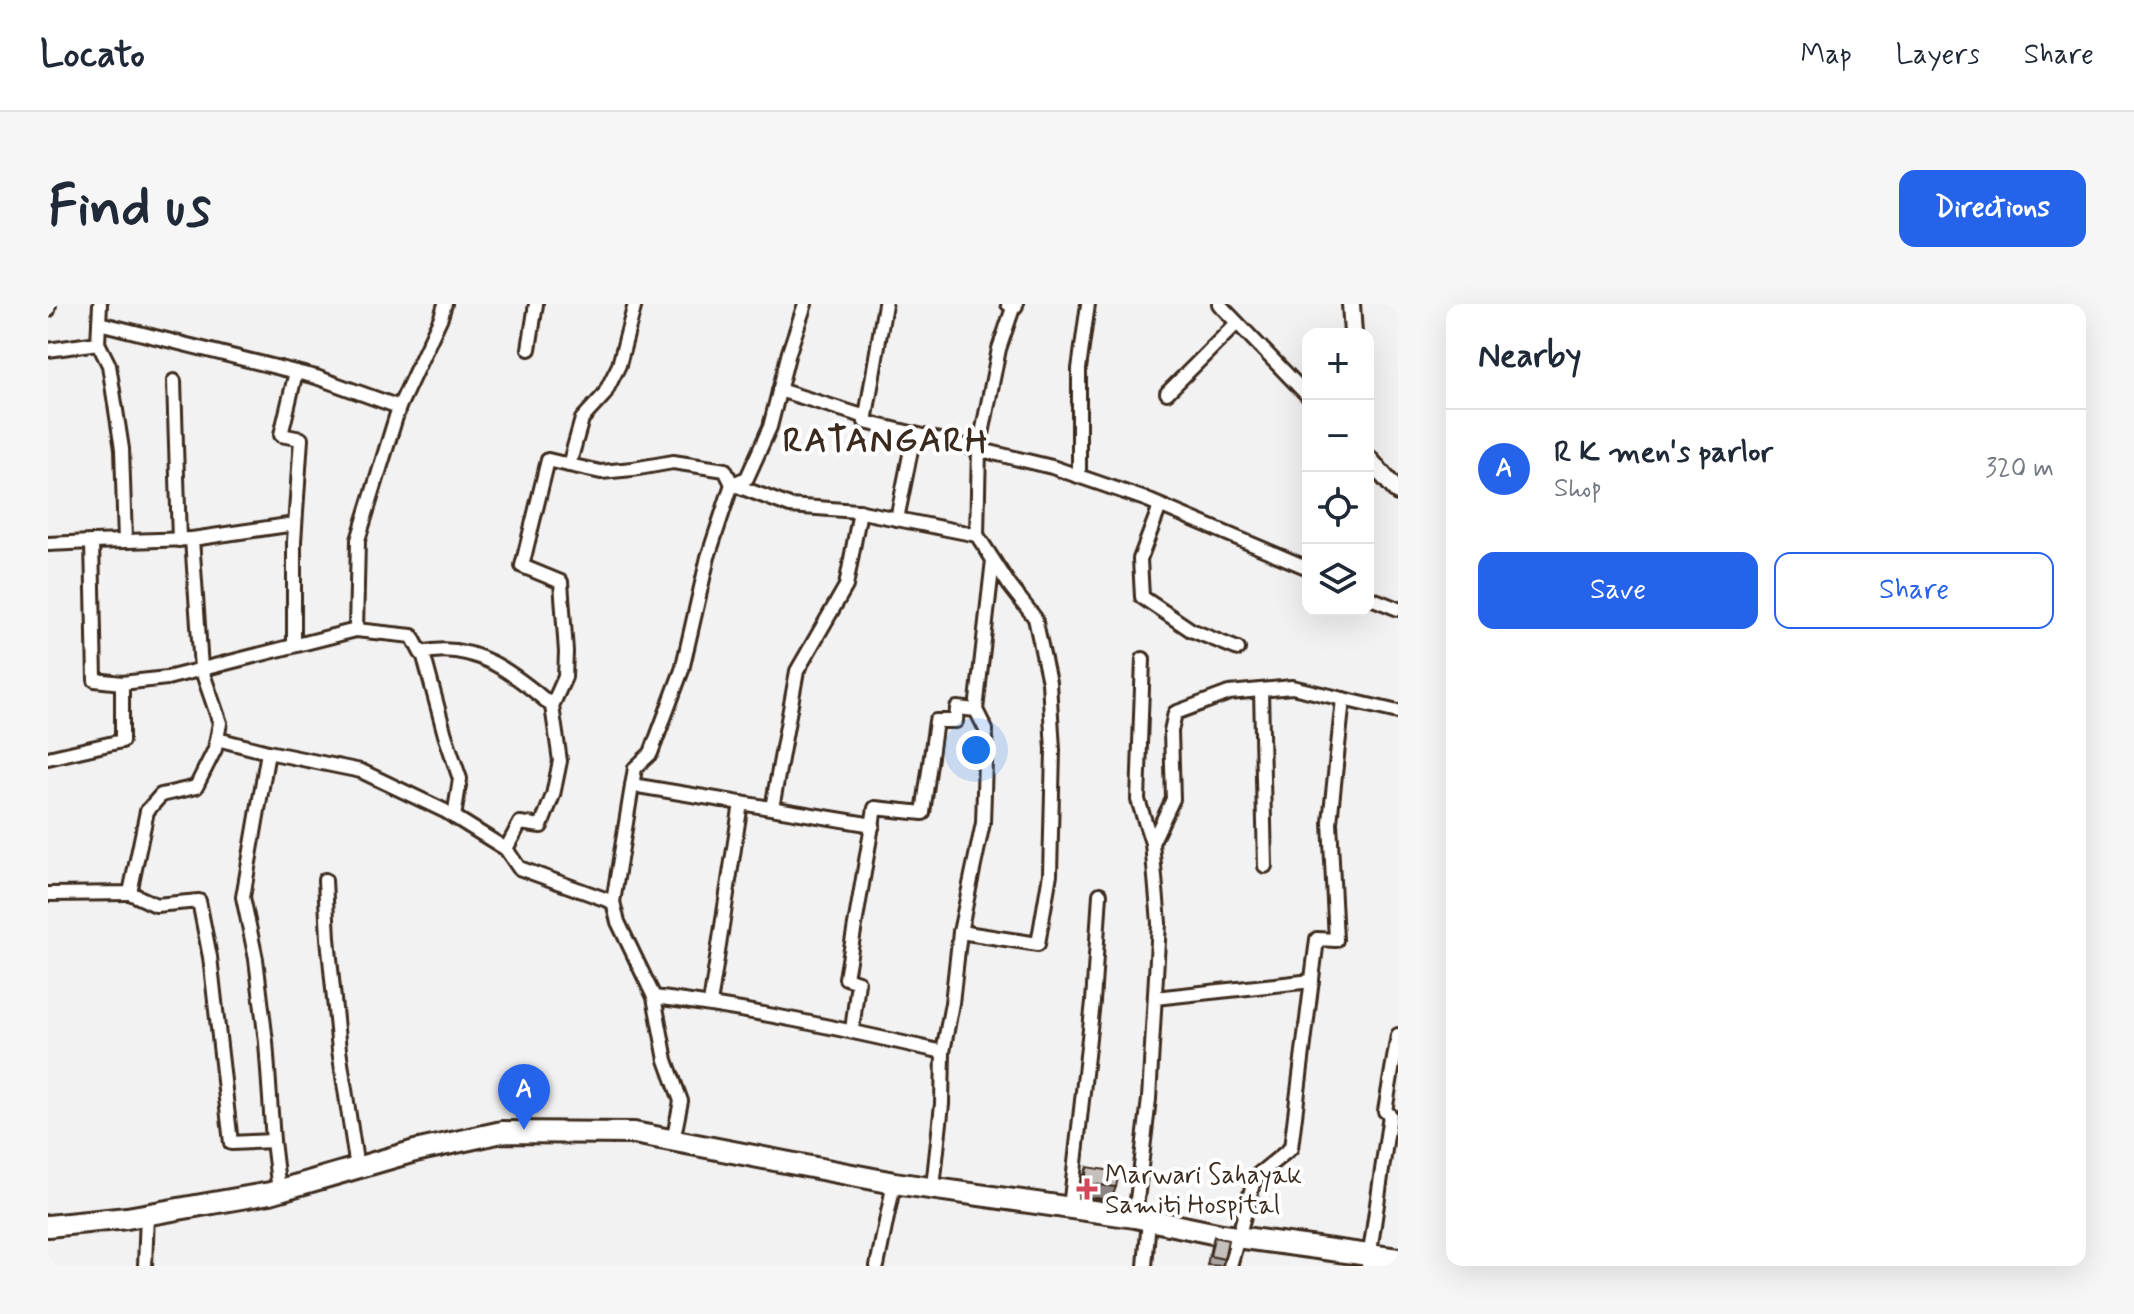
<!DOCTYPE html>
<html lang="en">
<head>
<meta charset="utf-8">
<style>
  body { margin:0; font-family:Mynerve,sans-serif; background:#f6f6f7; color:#1f2937 }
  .controls { position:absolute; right:24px; top:24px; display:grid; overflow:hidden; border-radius:16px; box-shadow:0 8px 32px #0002 }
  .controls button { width:72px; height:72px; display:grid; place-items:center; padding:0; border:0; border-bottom:2px solid #e0e1e3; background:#fff; color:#1f2937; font:40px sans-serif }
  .you { position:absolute; left:928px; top:446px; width:28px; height:28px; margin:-20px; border:6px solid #fff; border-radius:50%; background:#1a73e8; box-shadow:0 0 0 12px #1a73e833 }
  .badge { display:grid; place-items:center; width:52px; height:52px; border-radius:50%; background:#2563eb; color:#fff; font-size:26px; font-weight:700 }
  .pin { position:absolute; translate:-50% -66px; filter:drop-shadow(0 2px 4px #0008) }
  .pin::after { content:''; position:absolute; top:42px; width:28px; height:24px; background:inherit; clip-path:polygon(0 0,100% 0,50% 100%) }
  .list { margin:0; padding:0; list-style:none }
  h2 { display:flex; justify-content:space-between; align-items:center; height:104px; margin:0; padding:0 32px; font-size:34px }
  h2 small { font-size:26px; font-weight:400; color:#747a83 }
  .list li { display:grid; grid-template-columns:52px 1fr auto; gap:24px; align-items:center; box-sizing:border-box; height:120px; padding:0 32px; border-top:2px solid #e0e1e3 }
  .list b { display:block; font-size:30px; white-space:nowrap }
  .list p { margin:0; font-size:26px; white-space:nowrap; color:#747a83 }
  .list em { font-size:26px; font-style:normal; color:#747a83 }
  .actions { display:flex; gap:16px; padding:24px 32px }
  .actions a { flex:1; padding:18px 0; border:2px solid #2563eb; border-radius:16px; text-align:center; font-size:28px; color:#2563eb }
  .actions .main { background:#2563eb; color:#fff }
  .icon { flex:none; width:44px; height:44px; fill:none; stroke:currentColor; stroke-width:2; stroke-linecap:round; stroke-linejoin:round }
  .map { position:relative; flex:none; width:1350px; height:962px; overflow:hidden; border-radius:16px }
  header { display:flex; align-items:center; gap:48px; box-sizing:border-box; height:112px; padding:0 40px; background:#fff; border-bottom:2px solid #e0e1e3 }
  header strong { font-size:38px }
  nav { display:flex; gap:44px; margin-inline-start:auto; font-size:28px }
  .intro { display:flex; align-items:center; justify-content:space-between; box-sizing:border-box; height:192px; padding:0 48px }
  h1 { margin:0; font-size:56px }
  .button { padding:20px 36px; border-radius:16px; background:#2563eb; color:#fff; font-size:28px; font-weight:700 }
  main { display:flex; gap:48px; padding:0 48px }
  aside { flex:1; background:#fff; border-radius:16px; box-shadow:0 8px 32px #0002 }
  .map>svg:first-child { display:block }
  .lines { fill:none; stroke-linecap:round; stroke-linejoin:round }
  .minor-casing { stroke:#3b2a1e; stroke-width:18 }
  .tertiary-casing { stroke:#3b2a1e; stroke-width:22 }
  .primary-casing { stroke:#3b2a1e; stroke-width:26 }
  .minor { stroke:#fff; stroke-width:12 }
  .tertiary { stroke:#fff; stroke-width:16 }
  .primary { stroke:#fff; stroke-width:20 }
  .wall { fill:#aaa5a3; stroke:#3b2a1e; stroke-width:2 }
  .shaded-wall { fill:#8b8684; stroke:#3b2a1e; stroke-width:2 }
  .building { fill:#c6c0bd; stroke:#3b2a1e; stroke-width:2 }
  .poi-dot { fill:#d1495b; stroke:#fff; stroke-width:3 }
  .labels { text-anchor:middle; stroke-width:8; stroke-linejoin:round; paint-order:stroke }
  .poi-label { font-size:26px; fill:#3b2a1e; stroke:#fff; text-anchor:start }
  .district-label { font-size:34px; font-weight:bold; letter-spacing:2px; fill:#3b2a1e; stroke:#fff }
</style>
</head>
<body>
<header>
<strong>Locato</strong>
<nav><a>Map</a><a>Layers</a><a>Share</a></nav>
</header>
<div class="intro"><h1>Find us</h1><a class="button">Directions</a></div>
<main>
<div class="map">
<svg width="1350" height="962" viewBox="0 0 1350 962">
  <rect width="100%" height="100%" fill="#f3f2f2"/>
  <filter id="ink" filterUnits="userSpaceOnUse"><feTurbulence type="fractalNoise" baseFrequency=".0125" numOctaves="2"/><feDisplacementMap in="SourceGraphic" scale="16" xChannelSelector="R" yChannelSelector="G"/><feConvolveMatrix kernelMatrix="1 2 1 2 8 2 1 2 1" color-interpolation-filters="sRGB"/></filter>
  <g filter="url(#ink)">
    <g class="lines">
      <defs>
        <g id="minor">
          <path d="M837 0 817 118 1004 163 1097 195 1260 264"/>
          <path d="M1171 0 1260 92"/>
          <path d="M0 6 1 0"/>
          <path d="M51 19 268 73 351 103"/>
          <path d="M50 39 61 61 74 145 77 237"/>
          <path d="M481 45 488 0"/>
          <path d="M0 46 50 39 52 0"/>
          <path d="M126 77 131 236"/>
          <path d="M731 86 818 113"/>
          <path d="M1119 89 1189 19"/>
          <path d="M521 161 553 168 585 165 625 158 677 166 684 180 742 202 809 207 929 231 931 145 951 45 966 1 960 0"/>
          <path d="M1031 172V65L1040 0"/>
          <path d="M1112 202 1092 255 1094 293 1143 326 1190 345"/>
          <path d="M849 215 866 131"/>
          <path d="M144 235 247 220"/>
          <path d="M0 240 44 238 47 376 74 379"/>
          <path d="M1320 293 1350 305"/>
          <path d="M308 326 364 332 373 349C425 336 467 370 504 402"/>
          <path d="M246 340V238L253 135 233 131 248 68"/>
          <path d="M375 349 397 431 412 475 406 513"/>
          <path d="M1095 355 1090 496 1104 539"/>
          <path d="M1213 386 1217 562"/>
          <path d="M169 435 220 448 195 593 208 655 218 738 225 837"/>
          <path d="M220 448 313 467 397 507 458 545 471 564 565 598 570 618 606 693 618 756 633 797 625 837"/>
          <path d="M0 454 74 437V379L119 374 308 326 310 236 351 103 393 13 397 0"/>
          <path d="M584 481 825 521"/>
          <path d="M724 504 749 367 798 282 812 207"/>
          <path d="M458 545 472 519 493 522 505 491 512 457 504 402 517 373 518 348 513 278 474 262 500 156 521 161 534 115 556 91 571 61 587 0"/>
          <path d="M277 576 280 634 291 746 309 864"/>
          <path d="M82 589 108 601 151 597 162 653 183 839 225 837 231 887"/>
          <path d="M0 590 82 589 99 507 113 491 148 483 167 445 172 419 153 364 144 235 44 238"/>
          <path d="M565 598 587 464 603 449 634 366 660 253 684 180 699 174 722 123 741 48 757 0"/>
          <path d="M912 628 935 519 938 426 928 406 945 256"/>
          <path d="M606 693C703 705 799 726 895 748"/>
          <path d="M1107 694 1264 677"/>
          <path d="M662 700 693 499"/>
          <path d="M804 727 810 678 798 674 827 504 875 509 888 417H908L909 404 928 406"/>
          <path d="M885 883 894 800 895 748 904 699 912 628 990 640 1002 570 1005 446 1001 378 987 314 962 282 929 231"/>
          <path d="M1022 904 1045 698 1052 590"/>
          <path d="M1087 913 1101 795 1111 619 1104 539 1125 495 1123 427 1127 409 1181 389 1244 383 1350 408"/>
          <path d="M97 962 99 911"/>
          <path d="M829 962 846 879"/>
          <path d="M1097 962 1101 916"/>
          <path d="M1182 962 1207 873 1243 844 1269 635 1288 636 1282 518 1295 395"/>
          <path d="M1320 962 1342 811 1337 807 1350 731"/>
        </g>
        <g id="tertiary">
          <path d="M1303 0 1305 30"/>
          <path d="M966 1V0"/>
          <path d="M1320 154 1350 188"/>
        </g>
        <path id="primary" d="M0 922 79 914 222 889 367 847 454 828 586 829 846 879 1087 913 1174 931 1350 955"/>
      </defs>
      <use href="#minor" class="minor-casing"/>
      <use href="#tertiary" class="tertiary-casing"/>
      <use href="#primary" class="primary-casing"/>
      <use href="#minor" class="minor"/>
      <use href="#tertiary" class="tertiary"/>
      <use href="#primary" class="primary"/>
    </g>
    <g class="wall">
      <path d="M1039 863 1063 896 1032 892 1034 876Z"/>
      <path d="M1166 933 1176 955 1174 962 1159 961 1163 942Z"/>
    </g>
    <path class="shaded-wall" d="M1037 879 1068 883 1063 896 1032 892Z"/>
    <g class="building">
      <path d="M1039 863 1071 868 1068 883 1037 879Z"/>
      <path d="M1166 933 1180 936 1176 955 1162 952Z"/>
    </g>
  </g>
  <path class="poi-dot" d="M1035 873h8v8h8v8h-8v8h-8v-8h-8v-8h8z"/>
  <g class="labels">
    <g class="poi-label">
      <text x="1057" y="879">Marwari Sahayak<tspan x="1057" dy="30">Samiti Hospital</tspan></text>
    </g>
    <g class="district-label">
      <text x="838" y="147">RATANGARH</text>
    </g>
  </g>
</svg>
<div class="controls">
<button>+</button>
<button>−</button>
<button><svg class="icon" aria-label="locate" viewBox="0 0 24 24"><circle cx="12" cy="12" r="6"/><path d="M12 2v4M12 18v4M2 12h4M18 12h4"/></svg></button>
<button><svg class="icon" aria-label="layers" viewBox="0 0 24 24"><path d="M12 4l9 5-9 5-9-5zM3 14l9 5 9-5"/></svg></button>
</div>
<div class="you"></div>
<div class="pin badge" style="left:476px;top:826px">A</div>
</div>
<aside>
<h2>Nearby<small></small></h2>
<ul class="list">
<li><span class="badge">A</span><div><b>R K men's parlor</b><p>Shop</p></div><em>320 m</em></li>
</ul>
<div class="actions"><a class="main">Save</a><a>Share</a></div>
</aside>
</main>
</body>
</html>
